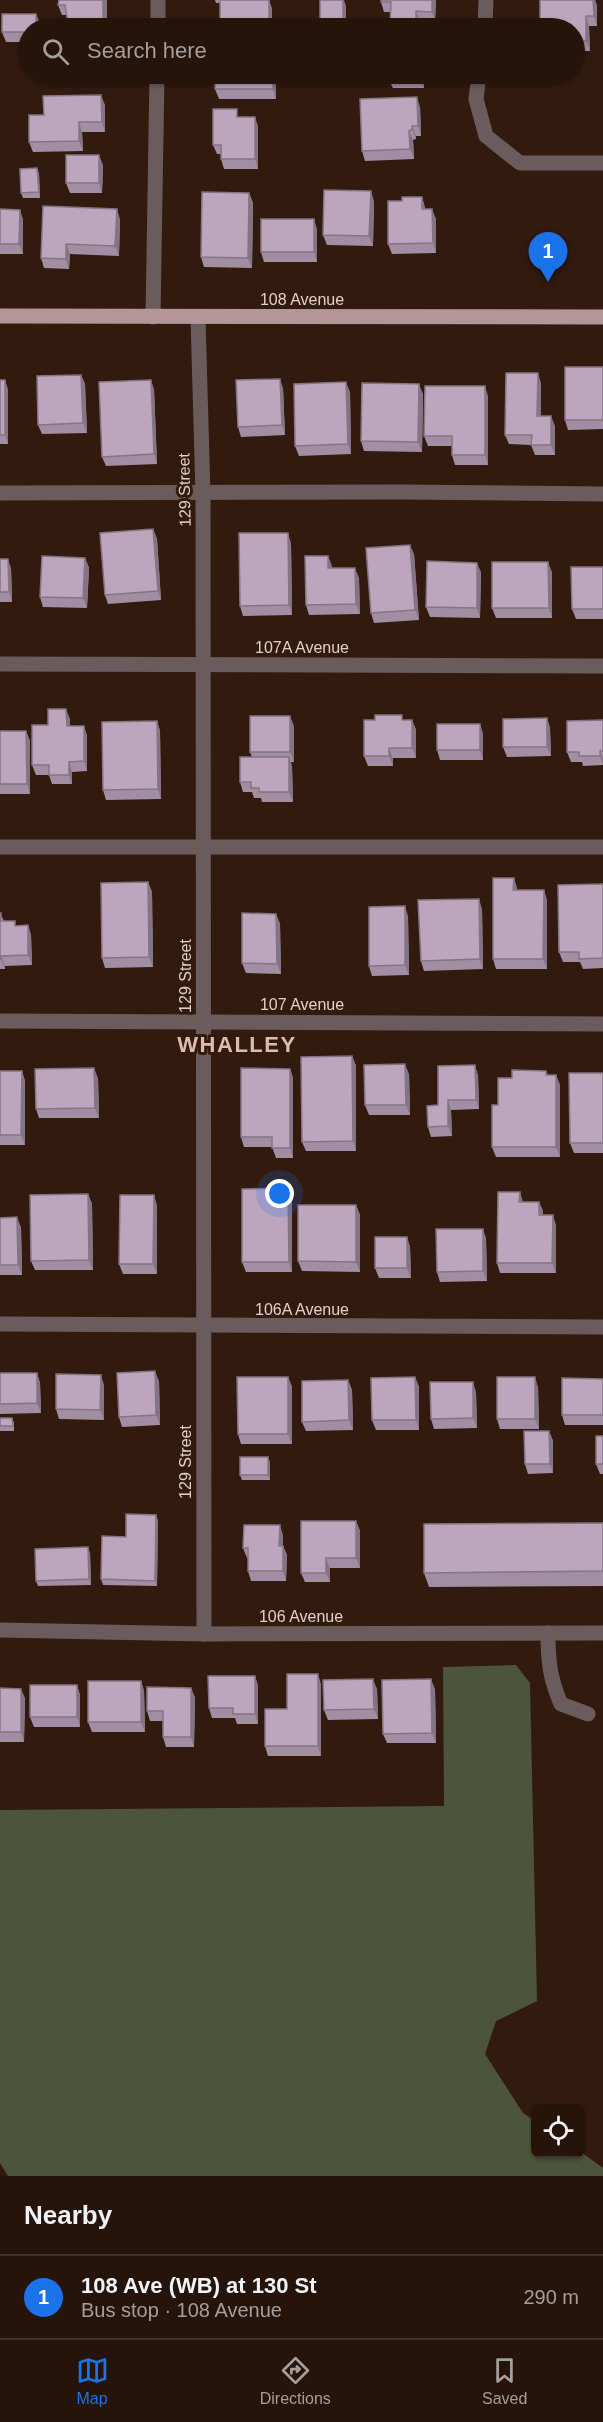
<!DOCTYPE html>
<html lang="en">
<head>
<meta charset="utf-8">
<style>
  body { margin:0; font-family:Helvetica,sans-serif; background:#322119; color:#f1f3f6 }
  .controls { position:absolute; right:18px; bottom:18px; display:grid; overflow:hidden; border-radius:9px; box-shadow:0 2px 4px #0004 }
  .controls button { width:54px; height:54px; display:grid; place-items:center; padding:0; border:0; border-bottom:2px solid #42332c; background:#26140b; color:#f1f3f6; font:30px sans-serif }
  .you { position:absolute; left:280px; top:1194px; width:21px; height:21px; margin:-15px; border:4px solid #fff; border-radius:50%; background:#1a73e8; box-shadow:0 0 0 9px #1a73e833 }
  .badge { display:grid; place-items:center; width:39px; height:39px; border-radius:50%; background:#1a73e8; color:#fff; font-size:20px; font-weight:700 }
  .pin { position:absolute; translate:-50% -50px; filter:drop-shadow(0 2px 3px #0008) }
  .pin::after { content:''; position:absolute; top:32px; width:21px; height:18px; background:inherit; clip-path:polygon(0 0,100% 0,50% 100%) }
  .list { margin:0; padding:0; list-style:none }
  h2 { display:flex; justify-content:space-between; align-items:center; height:78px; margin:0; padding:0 24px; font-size:26px }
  h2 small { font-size:20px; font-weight:400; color:#a49e9d }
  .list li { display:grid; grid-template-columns:39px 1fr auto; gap:18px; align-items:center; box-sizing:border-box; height:84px; padding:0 24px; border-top:2px solid #42332c }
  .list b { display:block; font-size:22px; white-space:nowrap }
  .list p { margin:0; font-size:20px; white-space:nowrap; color:#a49e9d }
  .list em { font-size:20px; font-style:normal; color:#a49e9d }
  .icon { flex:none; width:33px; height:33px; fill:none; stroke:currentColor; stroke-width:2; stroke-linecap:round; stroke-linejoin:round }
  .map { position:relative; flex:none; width:603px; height:2176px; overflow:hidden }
  .search { position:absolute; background:#26140b; box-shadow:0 2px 4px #0004; left:18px; right:18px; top:18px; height:66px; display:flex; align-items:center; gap:15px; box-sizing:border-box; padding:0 21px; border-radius:33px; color:#a49e9d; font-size:22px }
  .sheet { height:162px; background:#26140b }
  nav { display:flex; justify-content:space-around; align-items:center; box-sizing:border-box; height:84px; border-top:2px solid #42332c; background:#26140b; font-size:16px; color:#a49e9d }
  nav a { display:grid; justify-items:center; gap:3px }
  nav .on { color:#1a73e8 }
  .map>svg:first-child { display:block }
  .forest { fill:#4c553b }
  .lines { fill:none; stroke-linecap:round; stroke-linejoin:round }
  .minor { stroke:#6a5c5d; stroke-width:15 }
  .major { stroke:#b49699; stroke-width:15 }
  .wall { fill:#a28ea3 }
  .shaded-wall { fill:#847484 }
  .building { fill:#bca5bd; stroke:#847484; stroke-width:1.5 }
  .labels { text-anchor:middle; stroke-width:6; stroke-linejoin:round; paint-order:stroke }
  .street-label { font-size:16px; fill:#e0cfc8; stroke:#321a0f }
  .district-label { font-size:22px; font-weight:bold; letter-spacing:1.5px; fill:#ddbbad; stroke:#321a0f }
</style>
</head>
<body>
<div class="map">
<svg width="603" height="2176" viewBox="0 0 603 2176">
  <rect width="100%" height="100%" fill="#321a0f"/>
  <path class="forest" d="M516 1665 530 1683 537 2001 496 2021 485 2054 523 2113 535 2121 536 2154 581 2152 603 2168V2176H8L0 2163V1810L444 1806 443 1667Z"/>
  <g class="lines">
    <g class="minor">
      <path d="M158 28V0"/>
      <path d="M485 28 486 0"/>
      <path d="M479 74 476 99 486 136 520 163H603"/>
      <path d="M153 317 157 74"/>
      <path d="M198 318 203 494 204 1634"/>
      <path d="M0 493 401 492 603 494"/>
      <path d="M0 664 603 666"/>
      <path d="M0 847H603"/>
      <path d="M0 1021 603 1024"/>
      <path d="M0 1324 603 1327"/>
      <path d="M0 1630 204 1634 603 1633"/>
      <path d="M548 1633C548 1661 550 1679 561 1704L588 1714"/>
    </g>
    <path class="major" d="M0 316 603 317"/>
  </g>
  <g class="wall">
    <path d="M107 0V28H70L66 15H62L58 5Z"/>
    <path d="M215 0H269L272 9V28H222L220 24V3H216Z"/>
    <path d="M436 0 435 21H420V28H391L390 24V12H384L381 2Z"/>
    <path d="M540 0H595L597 6V26H589L590 51H574V28Z"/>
    <path d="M346 6V28H321L320 26Z"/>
    <path d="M36 14 40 24V28H28V42H6L2 32Z"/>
    <path d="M215 74H276V99H219L215 89Z"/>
    <path d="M378 74H424V88H393L391 84H381Z"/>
    <path d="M105 105V132H82L83 151 33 152 29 142 44 115Z"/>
    <path d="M420 107 421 136H416V139L413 140 414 159 365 161 362 151Z"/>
    <path d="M240 117 258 126V169H224L221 159V154H217L213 145Z"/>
    <path d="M103 165 102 193H70L66 183Z"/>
    <path d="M39 173 40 198H23L21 193Z"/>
    <path d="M249 193 253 203 252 268 204 267 201 257Z"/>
    <path d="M422 197 425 209 436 219V253L392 254 388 244 402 201Z"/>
    <path d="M374 201 373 246 327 245 323 235Z"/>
    <path d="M43 206 120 219 119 256 70 254 69 269 44 268 41 258Z"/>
    <path d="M0 209 23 219V254H0Z"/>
    <path d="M317 229V262H264L261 252Z"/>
    <path d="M603 367V429L568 430 565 420Z"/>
    <path d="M81 375 85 384 87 433 42 434 38 425Z"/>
    <path d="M0 380H5L8 390V444H0Z"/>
    <path d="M541 383V416L555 426V455H535L531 445 509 444 505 435Z"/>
    <path d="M283 388 285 435 241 437 238 427Z"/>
    <path d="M154 389 157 464 106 466 102 457Z"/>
    <path d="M350 392 351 454 299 456 295 446Z"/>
    <path d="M423 394 422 452 364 451 361 441Z"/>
    <path d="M488 396V465H455L452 455V446H428L424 436Z"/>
    <path d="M153 529 157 539 161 600 108 604 105 595Z"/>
    <path d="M291 543 292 615 243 616 240 606Z"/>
    <path d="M414 554 419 620 374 623 371 613Z"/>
    <path d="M328 556 332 568 359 578 360 614 309 615 306 605Z"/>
    <path d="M85 558 89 568 87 608 43 607 40 597Z"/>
    <path d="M0 559 11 568 12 602H0Z"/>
    <path d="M603 567V619H576L572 609Z"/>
    <path d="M481 572 480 618 430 617 426 607Z"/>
    <path d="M552 572V618H496L492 608Z"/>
    <path d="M547 718 550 728 551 756 507 757 503 747Z"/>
    <path d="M70 719V726H84L87 736V771L72 772V784H52L49 775H36L32 765 48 725Z"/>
    <path d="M404 720H412L416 730V758H393V766H368L364 756Z"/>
    <path d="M603 720V765L583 766 582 762H571L567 752Z"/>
    <path d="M157 721 160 731 161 799 106 800 103 790Z"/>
    <path d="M294 726V762H291L292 767 293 802H262L261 798H254L252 792H243L240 782 252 757 250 752Z"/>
    <path d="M0 731H26L30 741V794H0Z"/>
    <path d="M483 733V760H440L437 750Z"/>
    <path d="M514 878 517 890 547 900V969H496L493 959Z"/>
    <path d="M148 882 152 892 153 967 105 968 102 958Z"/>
    <path d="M603 884V968L583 969 580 962H563L559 952Z"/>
    <path d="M482 909 483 969 424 971 421 961Z"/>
    <path d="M0 913 4 921 16 926 28 925 31 935 32 965 5 966V969H0Z"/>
    <path d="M276 914 280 924 281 974 246 973 242 963Z"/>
    <path d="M408 916 409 975 372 976 369 966Z"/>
    <path d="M352 1056 356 1066V1151H306L302 1142Z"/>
    <path d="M290 1069 293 1078V1158H276L272 1147H244L241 1137Z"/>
    <path d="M0 1071H22L25 1081V1145H0Z"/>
    <path d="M546 1071 548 1075H556L560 1085V1157H496L492 1147 498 1105 512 1078Z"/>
    <path d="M603 1073V1153H574L570 1143Z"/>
    <path d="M409 1074 410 1115H369L365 1105Z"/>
    <path d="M478 1075 479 1109 451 1110 452 1136 431 1137 428 1127 438 1105Z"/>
    <path d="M98 1078 99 1118H39L36 1109Z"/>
    <path d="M288 1188 292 1198V1272H246L242 1262Z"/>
    <path d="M88 1194 92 1204 93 1270H35L31 1261Z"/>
    <path d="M523 1202H539L543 1211V1215L556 1225V1273H500L497 1263Z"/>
    <path d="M157 1205V1274H123L119 1264Z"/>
    <path d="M356 1205 360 1215V1272L302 1271 298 1261Z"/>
    <path d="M0 1218 21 1227 22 1275H0Z"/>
    <path d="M407 1237 410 1247 411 1278H379L375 1268Z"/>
    <path d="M486 1238 487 1281 440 1282 437 1272Z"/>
    <path d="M0 1373H37L40 1383 41 1413 0 1414Z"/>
    <path d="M288 1377 292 1387V1444H241L238 1434Z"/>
    <path d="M415 1377 419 1387V1430H376L372 1420Z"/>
    <path d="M603 1379V1425H565L562 1415Z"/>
    <path d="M348 1380 352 1390 353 1430 306 1431 302 1422Z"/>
    <path d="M159 1381 160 1425 122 1427 119 1417Z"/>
    <path d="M104 1385V1420L59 1419 56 1409Z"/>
    <path d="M538 1387 539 1429H500L497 1419Z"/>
    <path d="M476 1392 477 1428 434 1429 431 1419Z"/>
    <path d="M0 1418H12L14 1423V1431H0Z"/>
    <path d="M549 1431 553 1441V1473L528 1474 525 1464Z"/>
    <path d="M603 1436V1474H600L596 1464Z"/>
    <path d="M270 1462V1480H242L240 1475Z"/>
    <path d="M158 1520 157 1586 103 1585 101 1579 126 1537Z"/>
    <path d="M356 1521 360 1531V1568H330V1582H305L301 1573Z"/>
    <path d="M603 1523V1586L429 1587 424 1573Z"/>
    <path d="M283 1535V1546L287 1555 286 1581H251L248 1571V1558H247L243 1548Z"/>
    <path d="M90 1553 91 1585 38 1586 36 1581Z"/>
    <path d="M255 1676 258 1686V1724H237L235 1718H212L209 1708Z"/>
    <path d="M141 1681 144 1691 145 1732H92L88 1722Z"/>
    <path d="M321 1684V1756H268L265 1746 287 1709Z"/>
    <path d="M77 1685 80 1695V1727H34L30 1717Z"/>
    <path d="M0 1688 25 1698 24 1742H0Z"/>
    <path d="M191 1688 195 1698 194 1747H166L163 1737V1721H150L147 1711Z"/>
    <path d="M377 1689 378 1719 328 1720 324 1710Z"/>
    <path d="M435 1689 436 1743H387L383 1734Z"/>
  </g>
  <g class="shaded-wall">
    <path d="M103 0H107V28H105L103 23Z"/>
    <path d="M269 0 272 9V28H271L269 23Z"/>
    <path d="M343 0H344L346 6V28H343Z"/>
    <path d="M432 0H436L435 21 432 12Z"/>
    <path d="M593 0H595L597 6V26L594 16Z"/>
    <path d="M416 11 420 21V28H417L416 25Z"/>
    <path d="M36 14 40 24V28H36Z"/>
    <path d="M586 16 589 26 590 51 586 41Z"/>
    <path d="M273 74H276V99L273 89Z"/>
    <path d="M421 74H424V88L420 78Z"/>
    <path d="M101 95 105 105V132L102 122Z"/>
    <path d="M417 97 420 107 421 136 418 126Z"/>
    <path d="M255 117 258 126V169L255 159Z"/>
    <path d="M79 122 82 132 83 151 79 141Z"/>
    <path d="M412 126 416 136V139L412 129Z"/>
    <path d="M409 131 413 140 414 159 410 149Z"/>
    <path d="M99 155 103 165 102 193 99 183Z"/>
    <path d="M37 168 39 173 40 198 39 192Z"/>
    <path d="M371 191 374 201 373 246 369 236Z"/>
    <path d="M249 193 253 203 252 268 248 258Z"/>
    <path d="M422 197 425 207V219L422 209Z"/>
    <path d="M117 209 120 219 119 256 115 246Z"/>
    <path d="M432 209 436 219V253L433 243Z"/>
    <path d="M20 210 23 219V254L19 244Z"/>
    <path d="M314 219 317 229V262L314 252Z"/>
    <path d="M66 244 70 254 69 269 66 259Z"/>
    <path d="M538 373 541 383V426L537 416Z"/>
    <path d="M81 375 85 384 87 433 83 423Z"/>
    <path d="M280 379 283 388 285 435 282 425Z"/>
    <path d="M5 380 8 390V444L5 435Z"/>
    <path d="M151 380 154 389 157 464 154 454Z"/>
    <path d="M346 382 350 392 351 454 348 444Z"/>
    <path d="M419 384 423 394 422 452 418 442Z"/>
    <path d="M485 386 488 396V465L485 455Z"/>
    <path d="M551 416 555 426V455L551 445Z"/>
    <path d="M153 529 157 539 161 600 158 591Z"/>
    <path d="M288 533 291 543 292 615 289 605Z"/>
    <path d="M410 545 414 554 419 620 415 610Z"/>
    <path d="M328 556 332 566V578L328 568Z"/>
    <path d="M85 558 89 568 87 608 83 598Z"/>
    <path d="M8 559 11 568 12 602 9 592Z"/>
    <path d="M548 562 552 572V618L549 608Z"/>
    <path d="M477 563 481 572 480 618 477 608Z"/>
    <path d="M355 568 359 578 360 614 356 604Z"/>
    <path d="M66 709 70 719V736L67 726Z"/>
    <path d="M290 716 294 726V762L290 752Z"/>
    <path d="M547 718 550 728 551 756 547 747Z"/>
    <path d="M412 720 416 730V758L412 748Z"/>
    <path d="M157 721 160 731 161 799 158 789Z"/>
    <path d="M480 724 483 733V760L480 750Z"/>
    <path d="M84 726 87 736V771L84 761Z"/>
    <path d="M26 731 30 741V794L27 784Z"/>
    <path d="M389 748 393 758V766L389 756Z"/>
    <path d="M600 751 603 759V764L600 756Z"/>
    <path d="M289 757 292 767 293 802 289 792Z"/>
    <path d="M69 762 72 772V784L69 775Z"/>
    <path d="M514 878 517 888V900L513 890Z"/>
    <path d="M148 882 152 892 153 967 149 957Z"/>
    <path d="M544 890 547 900V969L543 959Z"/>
    <path d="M479 899 482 909 483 969 480 959Z"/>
    <path d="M405 906 408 916 409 975 405 965Z"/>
    <path d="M276 914 280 924 281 974 277 964Z"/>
    <path d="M28 925 31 935 32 965 28 955Z"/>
    <path d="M1 956 5 966V969L1 959Z"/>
    <path d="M352 1056 356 1066V1151L353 1141Z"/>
    <path d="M405 1064 409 1074 410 1115 406 1105Z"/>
    <path d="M475 1065 478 1075 479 1109 476 1100Z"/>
    <path d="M94 1068 98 1078 99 1118 95 1108Z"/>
    <path d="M290 1069 293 1078V1158L290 1148Z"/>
    <path d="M22 1071 25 1081V1145L21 1135Z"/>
    <path d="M556 1075 560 1085V1157L556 1147Z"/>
    <path d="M448 1100 451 1110 452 1136 448 1126Z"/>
    <path d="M288 1188 292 1198V1272L289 1262Z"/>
    <path d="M520 1192 523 1202H519Z"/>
    <path d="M88 1194 92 1204 93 1270 89 1260Z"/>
    <path d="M154 1195 157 1205V1274L153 1264Z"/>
    <path d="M539 1202 543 1211 542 1225 539 1215Z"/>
    <path d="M356 1205 360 1215V1272L356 1262Z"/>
    <path d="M553 1215 556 1225V1273L552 1263Z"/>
    <path d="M17 1217 21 1227 22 1275 18 1265Z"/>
    <path d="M483 1229 486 1238 487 1281 483 1271Z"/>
    <path d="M407 1237 410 1247 411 1278 407 1268Z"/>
    <path d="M155 1371 159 1381 160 1425 156 1415Z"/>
    <path d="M37 1373 40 1383 41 1413 37 1403Z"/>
    <path d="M101 1375 104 1385V1420L100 1410Z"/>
    <path d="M288 1377 292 1387V1444L288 1434Z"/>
    <path d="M415 1377 419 1387V1430L416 1420Z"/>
    <path d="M535 1377 538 1387 539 1429 535 1419Z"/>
    <path d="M348 1380 352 1390 353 1430 349 1420Z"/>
    <path d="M473 1382 476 1392 477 1428 473 1418Z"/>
    <path d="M549 1431 553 1441V1473L550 1464Z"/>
    <path d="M268 1457 270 1462V1480L268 1475Z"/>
    <path d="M156 1515 158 1520 157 1586 155 1581Z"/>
    <path d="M356 1521 360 1531V1568L356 1558Z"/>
    <path d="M280 1525 283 1535V1546L287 1555 286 1581 283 1571 279 1546Z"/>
    <path d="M88 1547 90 1553 91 1585 89 1579Z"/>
    <path d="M326 1558 330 1568V1582L326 1573Z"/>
    <path d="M318 1674 321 1684V1756L318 1746Z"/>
    <path d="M255 1676 258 1686V1724L255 1714Z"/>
    <path d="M373 1679 377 1689 378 1719 374 1709Z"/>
    <path d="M431 1679 435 1689 436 1743 432 1733Z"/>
    <path d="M141 1681 144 1691 145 1732 141 1722Z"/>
    <path d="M77 1685 80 1695V1727L77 1717Z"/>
    <path d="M191 1688 195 1698 194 1747 191 1737Z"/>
    <path d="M21 1689 25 1698 24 1742 21 1732Z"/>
  </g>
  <g class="building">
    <path d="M59 0H103V23H68L65 5H58Z"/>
    <path d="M220 0H269V23L220 24Z"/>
    <rect x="320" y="0" width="23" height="26"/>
    <path d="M381 0H432V12L416 11V25L390 24 391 2H381Z"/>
    <path d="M540 0H593L594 16H586V41H574V28H540Z"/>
    <path d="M2 14H36V28H28V32H2Z"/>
    <rect x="215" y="74" width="58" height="15"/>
    <path d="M378 74H421L420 78H389V74Z"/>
    <path d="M101 95 102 122H79V141L29 142V115H44L43 96Z"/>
    <path d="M417 97 418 126H412V129L409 131 410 149 362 151 360 99Z"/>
    <path d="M213 109H237V117H255V159H221V145H213Z"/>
    <rect x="66" y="155" width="33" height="28"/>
    <path d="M37 168 39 192 21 193 20 169Z"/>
    <path d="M324 190 371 191 369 236 323 235Z"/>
    <path d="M202 192 249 193 248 258 201 257Z"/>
    <path d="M402 197H422V209H432L433 243 388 244V201H402Z"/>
    <path d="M43 206 117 209 115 246 66 244V259L41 258Z"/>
    <path d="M0 209 20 210 19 244H0Z"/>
    <rect x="261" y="219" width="53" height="33"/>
    <rect x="565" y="367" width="38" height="53"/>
    <path d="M506 373H538L537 416H551V445H531L532 435H505Z"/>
    <path d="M81 375 83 423 38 425 37 376Z"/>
    <path d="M280 379 282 425 238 427 236 380Z"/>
    <rect x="0" y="380" width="5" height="55"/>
    <path d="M151 380 154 454 102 457 99 382Z"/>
    <path d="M346 382 348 444 295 446 294 384Z"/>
    <path d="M362 383 419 384 418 442 361 441Z"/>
    <path d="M425 386H485V455H452V436H424Z"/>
    <path d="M153 529 158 591 105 595 100 533Z"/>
    <path d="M239 533H288L289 605 240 606Z"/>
    <path d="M410 545 415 610 371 613 366 548Z"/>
    <path d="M42 556 85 558 83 598 40 597Z"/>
    <path d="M305 556H328V568H355L356 604 306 605Z"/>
    <path d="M0 559H8L9 592H0Z"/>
    <path d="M427 561 477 563V608L426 607Z"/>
    <path d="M492 562H548L549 608H492Z"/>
    <path d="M571 567H603V609H572Z"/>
    <path d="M48 709H66L67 726H84V761L69 762V775H49V765H32V725H48Z"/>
    <path d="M375 715H402V720H412V748H389V756H364V720H375Z"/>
    <rect x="250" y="716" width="40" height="36"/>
    <path d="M547 718V747H503V719Z"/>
    <path d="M603 720V751H600V756H579V752H567V721Z"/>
    <path d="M157 721 158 789 103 790 102 722Z"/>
    <rect x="437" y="724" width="43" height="26"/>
    <path d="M0 731H26L27 784H0Z"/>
    <path d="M240 757H289V792H259V788H251V782H240Z"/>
    <path d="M493 878H514L513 890H544L543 959H493Z"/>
    <path d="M148 882 149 957 102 958 101 883Z"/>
    <path d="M603 884V958L579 959V952H559L558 885Z"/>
    <path d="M479 899 480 959 421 961 418 900Z"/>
    <path d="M405 906V965L369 966V907Z"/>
    <path d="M0 913H1V921H15V926L28 925V955L1 956V959H0Z"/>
    <path d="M242 913 276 914 277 964 242 963Z"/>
    <path d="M352 1056 353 1141 302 1142 301 1057Z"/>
    <path d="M405 1064 406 1105H365L364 1065Z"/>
    <path d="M475 1065 476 1100H448V1126L428 1127 427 1106 438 1105V1066Z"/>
    <path d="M94 1068 95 1108 36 1109 35 1069Z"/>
    <path d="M241 1068 290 1069V1148H272V1137H241Z"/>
    <path d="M512 1070 546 1071V1075H556V1147H492V1105H498V1078H512Z"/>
    <path d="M0 1071H22L21 1135H0Z"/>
    <path d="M569 1073H603V1143H570Z"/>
    <path d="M288 1188 289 1262H242V1189Z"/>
    <path d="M498 1192H520L519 1202H539V1215H553L552 1263H497Z"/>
    <path d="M88 1194 89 1260 31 1261 30 1195Z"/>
    <path d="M120 1195H154L153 1264H119Z"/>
    <path d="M298 1205H356V1262L298 1261Z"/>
    <path d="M17 1217 18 1265H0V1218Z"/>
    <path d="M436 1229H483V1271L437 1272Z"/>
    <rect x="375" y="1237" width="32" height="31"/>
    <path d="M155 1371 156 1415 119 1417 117 1373Z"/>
    <path d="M0 1373H37V1403L0 1404Z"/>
    <path d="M56 1374 101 1375 100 1410 56 1409Z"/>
    <path d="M237 1377H288V1434H238Z"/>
    <path d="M415 1377 416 1420H372L371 1378Z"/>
    <rect x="497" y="1377" width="38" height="42"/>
    <path d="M562 1378 603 1379V1415H562Z"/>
    <path d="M348 1380 349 1420 302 1422V1381Z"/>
    <path d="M430 1382H473V1418L431 1419Z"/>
    <path d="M0 1418H12L13 1426H0Z"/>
    <path d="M524 1431H549L550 1464H525Z"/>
    <rect x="596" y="1436" width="7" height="28"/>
    <rect x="240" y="1457" width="28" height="18"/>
    <path d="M126 1514 156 1515 155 1581 101 1579 102 1536 126 1537Z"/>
    <path d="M301 1521H356V1558H326V1573H301Z"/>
    <path d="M603 1523V1571L424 1573V1524Z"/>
    <path d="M244 1525H280L279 1546H283V1571H248V1548H243Z"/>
    <path d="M88 1547 89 1579 36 1581 35 1549Z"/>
    <path d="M287 1674H318V1746H265V1709H287Z"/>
    <path d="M208 1676H255V1714H233V1708H209Z"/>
    <path d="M373 1679 374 1709 324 1710 323 1680Z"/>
    <path d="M431 1679 432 1733 383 1734 382 1680Z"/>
    <rect x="88" y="1681" width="53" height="41"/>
    <rect x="30" y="1685" width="47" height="32"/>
    <path d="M147 1687 191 1688V1737H163V1711H147Z"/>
    <path d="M0 1688 21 1689V1732H0Z"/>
  </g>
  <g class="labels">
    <g class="street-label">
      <text x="302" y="305">108 Avenue</text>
      <text transform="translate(184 490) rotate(-91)" y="6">129 Street</text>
      <text x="302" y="653">107A Avenue</text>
      <text transform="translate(185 976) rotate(-90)" y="6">129 Street</text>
      <text x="302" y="1010">107 Avenue</text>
      <text x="302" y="1315">106A Avenue</text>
      <text transform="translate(185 1462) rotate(-90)" y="6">129 Street</text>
      <text x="301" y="1622">106 Avenue</text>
    </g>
    <g class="district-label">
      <text x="237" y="1052">WHALLEY</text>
    </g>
  </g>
</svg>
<div class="controls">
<button><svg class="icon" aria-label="locate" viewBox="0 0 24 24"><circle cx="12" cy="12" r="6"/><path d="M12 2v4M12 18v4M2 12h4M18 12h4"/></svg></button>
</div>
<div class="you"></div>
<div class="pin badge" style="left:548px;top:282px">1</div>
<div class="search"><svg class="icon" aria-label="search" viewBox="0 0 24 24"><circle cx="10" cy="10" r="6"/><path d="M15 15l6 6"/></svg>Search here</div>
</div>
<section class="sheet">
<h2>Nearby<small></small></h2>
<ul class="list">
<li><span class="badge">1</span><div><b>108 Ave (WB) at 130 St</b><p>Bus stop · 108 Avenue</p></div><em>290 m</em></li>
</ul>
</section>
<nav>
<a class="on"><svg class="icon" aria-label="map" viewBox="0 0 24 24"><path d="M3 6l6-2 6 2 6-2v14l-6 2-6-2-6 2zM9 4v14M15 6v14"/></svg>Map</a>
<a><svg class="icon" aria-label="directions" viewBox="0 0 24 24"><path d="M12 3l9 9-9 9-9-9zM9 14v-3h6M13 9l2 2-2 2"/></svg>Directions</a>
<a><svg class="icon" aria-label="saved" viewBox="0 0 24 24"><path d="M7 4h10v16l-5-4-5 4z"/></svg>Saved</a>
</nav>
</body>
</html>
